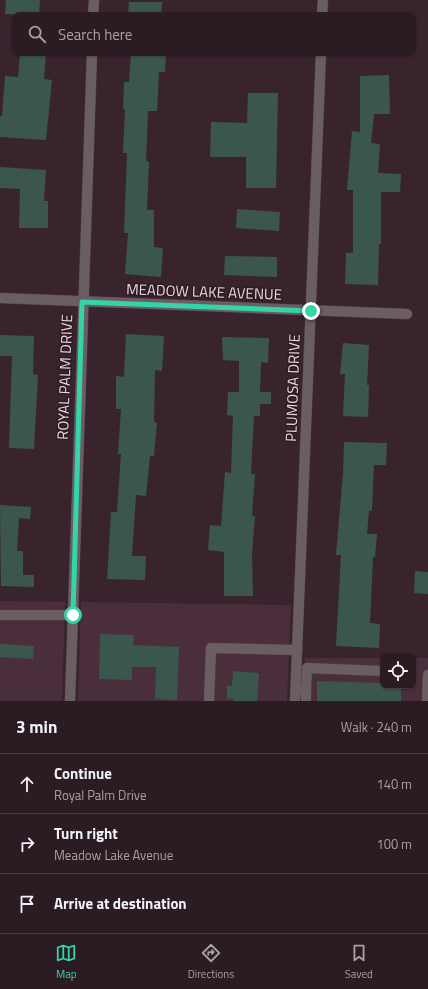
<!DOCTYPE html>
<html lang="en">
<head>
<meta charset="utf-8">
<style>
  body { margin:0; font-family:"Titillium Web",sans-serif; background:#33242a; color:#f1f3f6 }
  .controls { position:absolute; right:12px; bottom:12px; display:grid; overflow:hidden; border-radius:8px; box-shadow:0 1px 3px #0004 }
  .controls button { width:36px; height:36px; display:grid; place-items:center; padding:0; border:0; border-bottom:1px solid #473940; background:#2b1b22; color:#f1f3f6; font:20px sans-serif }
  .stop { position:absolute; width:12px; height:12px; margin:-9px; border:3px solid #33d4a8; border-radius:50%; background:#fff }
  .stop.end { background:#33d4a8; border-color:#fff; box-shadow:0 1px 4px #0008 }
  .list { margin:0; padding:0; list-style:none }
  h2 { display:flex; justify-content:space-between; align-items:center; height:52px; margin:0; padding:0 16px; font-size:17px }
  h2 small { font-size:13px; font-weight:400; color:#a6a1a5 }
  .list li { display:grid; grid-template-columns:26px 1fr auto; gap:12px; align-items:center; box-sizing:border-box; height:60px; padding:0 16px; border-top:1px solid #473940 }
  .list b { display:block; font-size:15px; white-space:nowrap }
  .list p { margin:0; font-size:13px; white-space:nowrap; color:#a6a1a5 }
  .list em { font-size:13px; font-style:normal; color:#a6a1a5 }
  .icon { flex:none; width:22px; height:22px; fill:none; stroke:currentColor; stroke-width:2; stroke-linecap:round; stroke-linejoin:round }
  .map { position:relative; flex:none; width:428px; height:701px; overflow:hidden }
  .search { position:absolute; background:#2b1b22; box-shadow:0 1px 3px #0004; left:12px; right:12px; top:12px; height:44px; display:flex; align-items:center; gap:10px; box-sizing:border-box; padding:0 14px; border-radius:8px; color:#a6a1a5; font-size:15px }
  .sheet { height:232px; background:#2b1b22 }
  nav { display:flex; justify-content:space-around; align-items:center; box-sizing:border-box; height:56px; border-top:1px solid #473940; background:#2b1b22; font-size:11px; color:#a6a1a5 }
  nav a { display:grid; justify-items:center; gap:2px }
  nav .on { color:#33d4a8 }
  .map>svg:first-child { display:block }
  .built { fill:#4a2e3b }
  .building { fill:#3b574d }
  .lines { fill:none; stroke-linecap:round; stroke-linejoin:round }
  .minor-casing { stroke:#55414a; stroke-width:11 }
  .minor { stroke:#6a5e63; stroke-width:10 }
  .route { stroke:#33d4a8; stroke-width:5 }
  .labels { text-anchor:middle; stroke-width:3; stroke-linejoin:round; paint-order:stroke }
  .street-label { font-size:15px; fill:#e7d8de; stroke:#2f1a24 }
</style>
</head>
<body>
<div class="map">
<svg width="428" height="701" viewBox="0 0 428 701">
  <rect width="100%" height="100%" fill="#39242e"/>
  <g class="built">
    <path d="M0 601 65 602 62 701H0Z"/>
    <path d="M81 602 291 605 287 701H78Z"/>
    <path d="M305 658H383V686H413V658H428V701H303Z"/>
  </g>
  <g class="building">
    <path d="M6 0H40L39 15 5 14Z"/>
    <path d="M129 2H162L161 15H128Z"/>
    <path d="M20 53H46L44 79 52 80 46 140 0 137V116H2L5 76 18 77Z"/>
    <path d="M131 53H166L165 72H159L157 111H148L146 161 149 162 147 210H154V247L163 248 161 277 125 274 128 233H124L127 153H123L125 109H123L124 82H129Z"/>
    <path d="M389 75 390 114H374L371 143 380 144 378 173 401 174 400 192H381V244H379L378 285 345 284 346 253H353V190H347L352 131 360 132V76Z"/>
    <path d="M248 93H278L276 188H246V157H210L211 122 247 123Z"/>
    <path d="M0 167 46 170 44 201H48V228H19L20 189 0 188Z"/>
    <path d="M237 209 280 212 279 231 236 228Z"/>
    <path d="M225 256 277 257V277L224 275Z"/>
    <path d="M126 334 164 336 162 371 155 370 154 422 157 423 154 456H150L146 496 136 495 132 556H146L145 580 107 579 111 512H117L121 454H118L121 409H116V376L124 377Z"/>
    <path d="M0 335 34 336 33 374 38 375 34 449 9 448 12 356H0Z"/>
    <path d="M222 337 269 338 268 363 261 362 260 392H271V404H260V416H254L251 474H255L252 516H255L252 554 253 596H224V552L208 550 210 525 221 526 225 472 231 473 233 416 227 415 228 392H239V361L223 360Z"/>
    <path d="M343 343 369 345 367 385H369L368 417 343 416 345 374H340Z"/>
    <path d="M344 442 387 443 386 465H374L372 511H369L367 534H377L375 557H373L370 623 380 624 379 648 336 646 341 555H336L343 473Z"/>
    <path d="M0 505 31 507 30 519 19 518 17 551H23V575H34V587L1 586Z"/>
    <path d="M415 571 428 572V594L414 593Z"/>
    <path d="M100 634 134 635 133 645 179 647 177 700 155 699 156 667H132V680L99 679Z"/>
    <path d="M0 644 34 646 33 659 0 657Z"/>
    <path d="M233 671 259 673 257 701H233V699H227V686H232Z"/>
    <path d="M317 681 383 683V686H401V701H317Z"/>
  </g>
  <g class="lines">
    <defs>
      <g id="minor">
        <path d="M93 15 94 0"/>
        <path d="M322 15 323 0"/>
        <path d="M0 298 407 314"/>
        <path d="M0 615H73"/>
        <path d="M296 689 306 690 307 668 383 671"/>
        <path d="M70 701 92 53"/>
        <path d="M209 701 211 648 297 650"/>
        <path d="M295 701 321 53"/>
        <path d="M306 701V690"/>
        <path d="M427 701 428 675"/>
      </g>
    </defs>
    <use href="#minor" class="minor-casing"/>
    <use href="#minor" class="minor"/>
  </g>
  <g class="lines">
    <path class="route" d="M73 615 82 302 311 311"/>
  </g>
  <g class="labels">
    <g class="street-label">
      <text transform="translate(204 292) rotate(2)" y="5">MEADOW LAKE AVENUE</text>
      <text transform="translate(65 377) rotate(-88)" y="5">ROYAL PALM DRIVE</text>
      <text transform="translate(293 388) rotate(-88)" y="5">PLUMOSA DRIVE</text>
    </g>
  </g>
</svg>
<div class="controls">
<button><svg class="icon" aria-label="locate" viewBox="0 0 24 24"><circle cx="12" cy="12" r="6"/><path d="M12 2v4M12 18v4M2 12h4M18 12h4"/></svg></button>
</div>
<div class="stop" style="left:73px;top:615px"></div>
<div class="stop end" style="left:311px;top:311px"></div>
<div class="search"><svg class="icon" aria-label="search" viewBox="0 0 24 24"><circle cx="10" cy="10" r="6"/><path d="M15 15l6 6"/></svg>Search here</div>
</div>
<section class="sheet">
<h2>3 min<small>Walk · 240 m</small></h2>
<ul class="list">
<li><svg class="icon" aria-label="ahead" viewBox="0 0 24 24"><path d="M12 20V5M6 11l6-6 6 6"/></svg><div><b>Continue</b><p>Royal Palm Drive</p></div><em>140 m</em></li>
<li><svg class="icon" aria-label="right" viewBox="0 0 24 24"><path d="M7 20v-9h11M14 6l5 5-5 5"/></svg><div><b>Turn right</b><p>Meadow Lake Avenue</p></div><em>100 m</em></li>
<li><svg class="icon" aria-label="arrive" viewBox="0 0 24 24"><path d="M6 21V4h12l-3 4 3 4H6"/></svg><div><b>Arrive at destination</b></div></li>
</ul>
</section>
<nav>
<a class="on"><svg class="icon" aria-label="map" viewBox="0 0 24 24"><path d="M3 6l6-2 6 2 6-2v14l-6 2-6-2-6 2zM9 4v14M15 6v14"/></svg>Map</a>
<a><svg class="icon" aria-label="directions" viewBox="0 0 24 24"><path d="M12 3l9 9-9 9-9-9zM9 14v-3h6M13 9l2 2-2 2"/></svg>Directions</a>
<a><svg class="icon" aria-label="saved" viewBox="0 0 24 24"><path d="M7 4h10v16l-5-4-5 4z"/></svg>Saved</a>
</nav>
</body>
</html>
